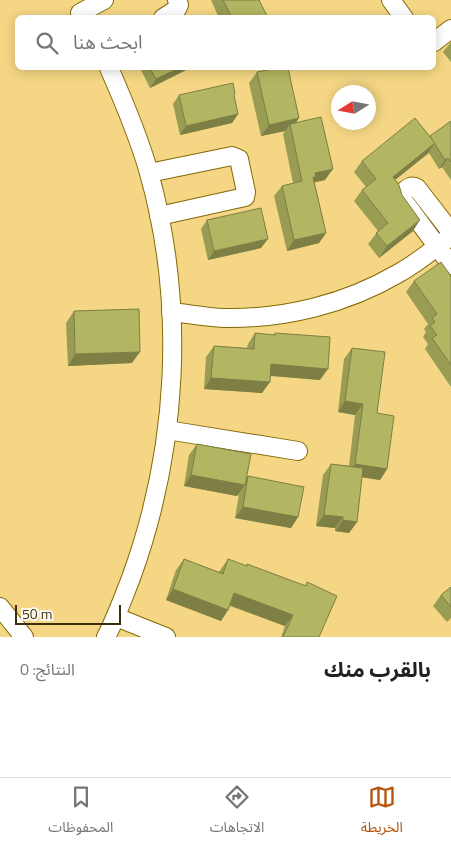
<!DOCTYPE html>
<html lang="ar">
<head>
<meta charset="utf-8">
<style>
  body { margin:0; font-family:"Titillium Web","Noto Sans Arabic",sans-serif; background:#f6f6f6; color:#222; direction:rtl }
  .compass { position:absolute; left:331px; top:85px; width:45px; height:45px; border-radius:50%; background:#fff; box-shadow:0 2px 12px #0003; rotate:259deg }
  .scale { position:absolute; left:15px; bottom:12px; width:106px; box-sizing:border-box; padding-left:5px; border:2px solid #3a2e0b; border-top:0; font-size:14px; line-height:18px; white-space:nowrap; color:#3a2e0b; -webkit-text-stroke:4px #fdfaf2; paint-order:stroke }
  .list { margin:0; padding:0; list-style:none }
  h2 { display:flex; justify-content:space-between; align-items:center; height:65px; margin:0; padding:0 20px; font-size:21px }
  h2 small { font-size:16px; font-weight:400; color:#767676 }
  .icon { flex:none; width:28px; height:28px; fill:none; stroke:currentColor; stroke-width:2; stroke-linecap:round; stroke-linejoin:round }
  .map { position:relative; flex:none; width:451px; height:637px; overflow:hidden; direction:ltr }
  .search { position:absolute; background:#fff; box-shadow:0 2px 12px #0003; left:15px; right:15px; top:15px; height:55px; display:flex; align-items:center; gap:12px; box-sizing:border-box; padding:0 18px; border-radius:8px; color:#767676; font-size:19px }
  .sheet { height:140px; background:#fff }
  nav { display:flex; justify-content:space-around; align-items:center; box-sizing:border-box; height:70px; border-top:1px solid #e0e0e0; background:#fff; font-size:14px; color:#767676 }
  nav a { display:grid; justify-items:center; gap:2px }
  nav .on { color:#b45309 }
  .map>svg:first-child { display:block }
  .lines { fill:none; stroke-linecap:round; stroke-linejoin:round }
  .minor-casing { stroke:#846907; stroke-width:20 }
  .minor { stroke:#fff; stroke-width:18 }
  .wall { fill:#999c53 }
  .shaded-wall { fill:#7d7f44 }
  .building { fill:#b2b561; stroke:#7d7f44 }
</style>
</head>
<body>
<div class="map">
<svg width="451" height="637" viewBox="0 0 451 637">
  <rect width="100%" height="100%" fill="#f4d684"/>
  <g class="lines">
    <defs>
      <g id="minor">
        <path d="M391 0 404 18"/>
        <path d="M80 13 104 0"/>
        <path d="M163 18 177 9 179 5 177 0"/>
        <path d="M434 42 451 29"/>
        <path d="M149 173 232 156 239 159 246 192 245 197 159 216"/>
        <path d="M451 232 417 188C411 184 407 189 402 193V198L403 200 451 265"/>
        <path d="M171 312C189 314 207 317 224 318 285 319 346 304 399 273 417 263 434 249 451 236"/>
        <path d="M167 430 298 451"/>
        <path d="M0 607 24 637"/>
        <path d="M116 617 166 637"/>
        <path d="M106 637C116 618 123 598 131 578 178 449 186 305 149 173 139 137 124 102 109 68"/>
      </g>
    </defs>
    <use href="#minor" class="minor-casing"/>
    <use href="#minor" class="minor"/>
  </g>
  <g class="wall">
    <path d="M211 0H259L268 18H219Z"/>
    <path d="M451 42V62L443 52Z"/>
    <path d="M140 68H190L150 88Z"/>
    <path d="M257 72 296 123 325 180 314 182 326 233 319 243 287 251 274 196 282 186 293 183 283 134 285 131 261 136 249 83Z"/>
    <path d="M235 94 234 96 238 114 232 123 180 135 173 104 179 95Z"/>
    <path d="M451 121V180L442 167 439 169 429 153 395 180 413 231 379 258 368 244 378 231 354 201 362 190 366 187 354 172 362 161 430 136Z"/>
    <path d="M207 220 261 248 208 260 201 229Z"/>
    <path d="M451 276V387L425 349 428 344 423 337 426 332 424 329 428 324 406 292 414 281Z"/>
    <path d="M74 311 132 363 68 366 66 323Z"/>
    <path d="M255 333 274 335 275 333 320 380 270 376 262 393 204 389 206 357 214 346 247 348 248 344Z"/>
    <path d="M352 348 377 413 387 469 380 480 362 477 357 522 349 533 335 531V528L316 526 323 475 331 464 349 466 355 415 338 412 344 359Z"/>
    <path d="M197 444 246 478 248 476 298 517 291 528 235 518 239 494 237 496 184 486 189 455Z"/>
    <path d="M184 559 219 572 228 559 246 566 247 564 305 586 307 582 319 637H281L285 626 230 606 228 610 221 621 166 600 176 570Z"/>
    <path d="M451 587V618L447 622 433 606 441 595Z"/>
  </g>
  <g class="shaded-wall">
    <path d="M179 68H190L150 88 156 79Z"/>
    <path d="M238 114 232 123 180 135 186 126Z"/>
    <path d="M299 118 292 129 290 124 285 131 261 136 269 125Z"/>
    <path d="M435 143 427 154 385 188 393 177Z"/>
    <path d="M448 158 442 167 439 169 445 160Z"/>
    <path d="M333 169 325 180 312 183 315 173Z"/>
    <path d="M420 220 413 231 379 258 387 246Z"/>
    <path d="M326 233 319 243 287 251 294 240Z"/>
    <path d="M268 239 261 248 208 260 214 251Z"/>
    <path d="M140 352 132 363 68 366 75 354Z"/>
    <path d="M271 364 328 369 320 380 263 375Z"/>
    <path d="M211 378 270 382 262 393 204 389Z"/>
    <path d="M345 401 363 404 355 415 338 412Z"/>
    <path d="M355 464 387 469 380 480 347 475Z"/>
    <path d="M191 475 245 485 237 496 184 486Z"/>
    <path d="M243 507 298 517 291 528 235 518Z"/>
    <path d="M324 515 343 517 335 528 316 526Z"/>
    <path d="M343 520 357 522 349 533 335 531Z"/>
    <path d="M173 589 228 610 221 621 166 600Z"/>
    <path d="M234 593 293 615 285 626 227 604Z"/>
  </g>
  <g class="building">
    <path d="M223 0H259L268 18H232Z"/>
    <path d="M150 68H179L156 79Z"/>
    <path d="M278 68H288L299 118 269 125 257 72Z"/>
    <path d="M233 83 235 94 234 95 238 114 186 126 179 95Z"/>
    <path d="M321 117 333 169 315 173 316 177H313L326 233 294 240 282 186 302 181 290 124Z"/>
    <path d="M415 118 435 143 393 177 399 185 402 195 420 220 387 246 376 233 388 223 362 190 376 179 362 161Z"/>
    <path d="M451 121V162L448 158 445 160 430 136Z"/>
    <path d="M261 208 268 239 214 251 207 220Z"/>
    <path d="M441 262 451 276V365L432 338 437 335 430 326 435 322 432 318 437 314 414 281Z"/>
    <path d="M139 309 140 352 75 354 74 311Z"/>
    <path d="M255 333 275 335V333L330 337 328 369 271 364 270 382 211 378 214 346 254 349Z"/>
    <path d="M352 348 385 352 377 413 394 416 387 469 355 464 363 404 345 401Z"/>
    <path d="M197 444 251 454 245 485 191 475Z"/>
    <path d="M331 464 363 468 357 522 343 520V517L324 515Z"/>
    <path d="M248 476 304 487 298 517 243 507Z"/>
    <path d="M184 559 223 574 228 559 247 566V564L306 586 307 582 337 596 319 637H283L293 615 234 593 228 610 173 589Z"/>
    <path d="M451 587V607L441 595Z"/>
  </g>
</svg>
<svg class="compass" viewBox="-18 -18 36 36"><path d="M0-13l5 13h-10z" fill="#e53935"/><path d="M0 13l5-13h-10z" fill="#767676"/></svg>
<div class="scale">50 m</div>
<div class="search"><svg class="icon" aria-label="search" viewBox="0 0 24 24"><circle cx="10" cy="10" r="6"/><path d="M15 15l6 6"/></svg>ابحث هنا</div>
</div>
<section class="sheet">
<h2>بالقرب منك<small>النتائج: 0</small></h2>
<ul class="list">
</ul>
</section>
<nav>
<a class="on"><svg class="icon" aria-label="map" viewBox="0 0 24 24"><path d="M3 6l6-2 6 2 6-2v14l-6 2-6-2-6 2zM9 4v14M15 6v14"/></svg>الخريطة</a>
<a><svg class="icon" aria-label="directions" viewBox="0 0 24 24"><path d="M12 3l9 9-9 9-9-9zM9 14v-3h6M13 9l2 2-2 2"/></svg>الاتجاهات</a>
<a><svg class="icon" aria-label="saved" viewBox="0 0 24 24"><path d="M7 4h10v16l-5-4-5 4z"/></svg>المحفوظات</a>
</nav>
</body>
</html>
